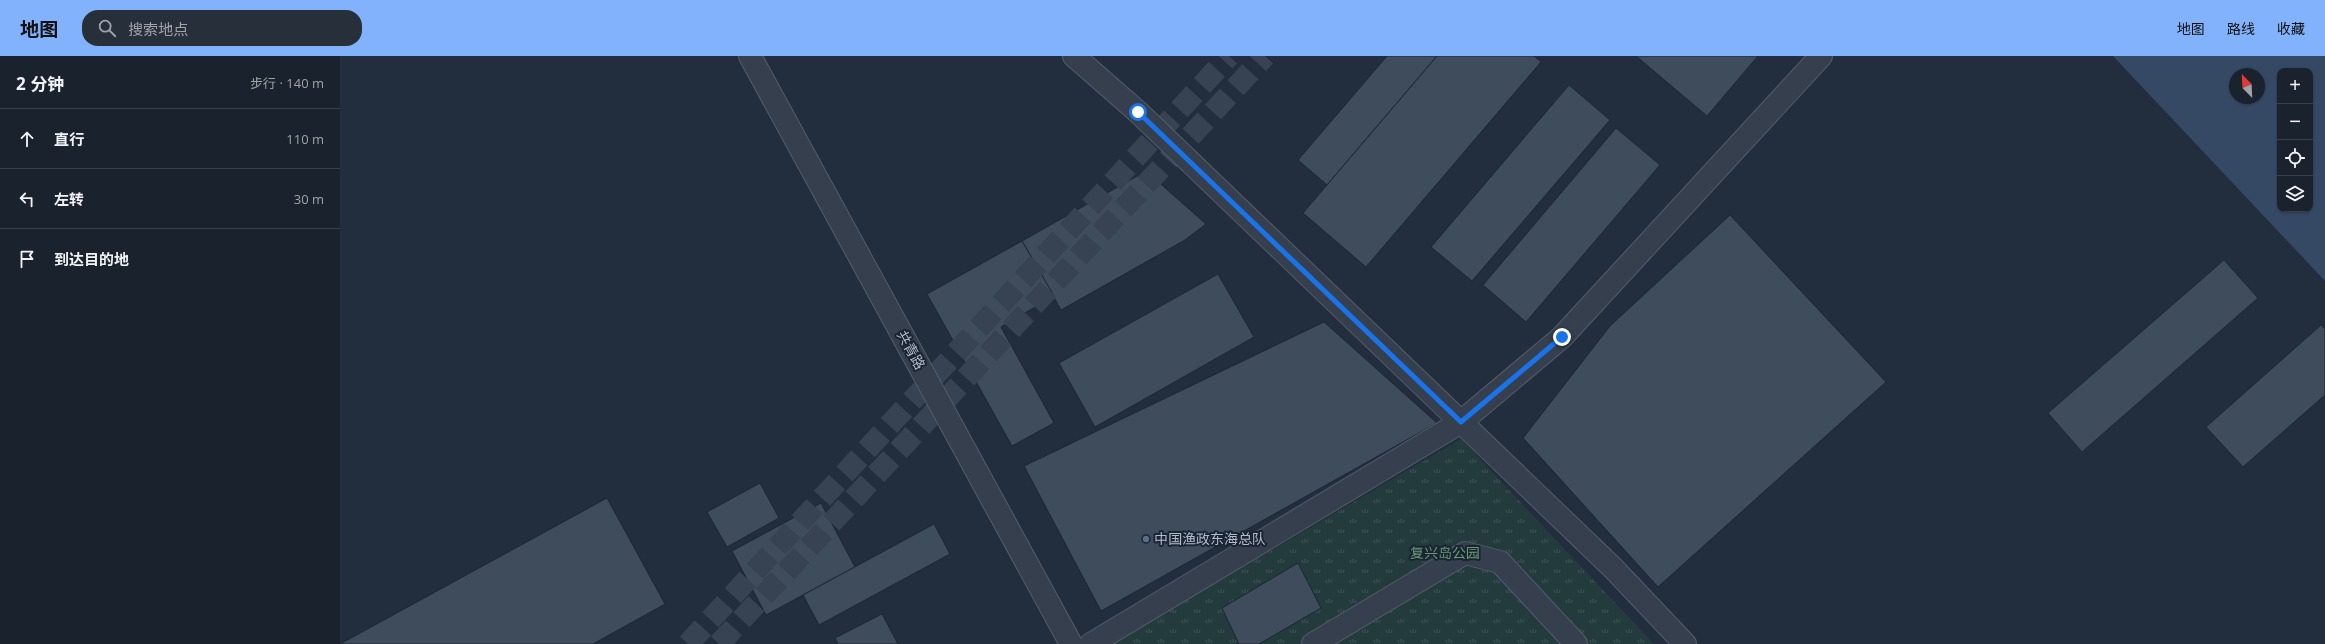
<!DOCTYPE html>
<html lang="zh">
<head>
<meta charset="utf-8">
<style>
  body { margin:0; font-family:"Open Sans","Noto Sans SC",sans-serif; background:#272f3a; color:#f1f3f6 }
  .controls { position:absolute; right:12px; top:12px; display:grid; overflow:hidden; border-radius:8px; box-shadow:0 1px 3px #0004 }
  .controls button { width:36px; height:36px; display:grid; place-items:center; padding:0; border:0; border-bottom:1px solid #383f4a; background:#1a222e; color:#f1f3f6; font:20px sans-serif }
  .compass { position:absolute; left:1889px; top:12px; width:36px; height:36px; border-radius:50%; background:#1a222e; box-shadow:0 1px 3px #0004; rotate:336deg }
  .stop { position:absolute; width:12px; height:12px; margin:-9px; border:3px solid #1a73e8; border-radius:50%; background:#fff }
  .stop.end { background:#1a73e8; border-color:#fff; box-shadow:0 1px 4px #0008 }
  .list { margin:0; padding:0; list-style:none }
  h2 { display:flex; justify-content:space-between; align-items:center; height:52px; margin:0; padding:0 16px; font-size:17px }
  h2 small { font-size:13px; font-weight:400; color:#9fa4aa }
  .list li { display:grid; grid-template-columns:26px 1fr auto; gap:12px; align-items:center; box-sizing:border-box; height:60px; padding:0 16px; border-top:1px solid #383f4a }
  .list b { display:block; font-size:15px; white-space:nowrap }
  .list em { font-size:13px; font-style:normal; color:#9fa4aa }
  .icon { flex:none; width:22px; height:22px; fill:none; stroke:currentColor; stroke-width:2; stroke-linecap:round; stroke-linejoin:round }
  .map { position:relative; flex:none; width:1985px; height:588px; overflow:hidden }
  header { display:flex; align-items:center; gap:24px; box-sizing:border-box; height:56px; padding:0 20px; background:#82b2fc; color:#111 }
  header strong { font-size:19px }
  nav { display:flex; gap:22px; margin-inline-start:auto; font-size:14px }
  .search { width:280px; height:36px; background:#272f3a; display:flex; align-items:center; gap:10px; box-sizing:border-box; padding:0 14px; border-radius:16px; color:#9fa4aa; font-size:15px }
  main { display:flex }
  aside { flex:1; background:#1a222e }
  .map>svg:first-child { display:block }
  .park { fill:url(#park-tufts) }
  .water { fill:#354965; fill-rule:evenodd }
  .building { fill:#3e4c5c; stroke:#1d2634 }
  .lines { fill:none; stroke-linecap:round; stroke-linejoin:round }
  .major-tunnel { stroke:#374252; stroke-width:22; stroke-dasharray:22 11; stroke-linecap:butt }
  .minor-casing { stroke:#545d6b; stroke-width:24 }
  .minor { stroke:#363f4d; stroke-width:22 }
  .route { stroke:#1a73e8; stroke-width:5 }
  .service-dot { fill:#5c6f8a; stroke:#1b2432; stroke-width:1.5 }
  .labels { text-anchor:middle; stroke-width:4; stroke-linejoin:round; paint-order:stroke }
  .street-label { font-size:14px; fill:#b1bac8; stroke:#1b2432 }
  .poi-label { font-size:14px; fill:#b1bac8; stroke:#1b2432; text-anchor:start }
  .park-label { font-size:14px; fill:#679a72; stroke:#1b2432 }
</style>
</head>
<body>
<header>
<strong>地图</strong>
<div class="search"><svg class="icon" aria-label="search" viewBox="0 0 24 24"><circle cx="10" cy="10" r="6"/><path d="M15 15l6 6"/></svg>搜索地点</div>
<nav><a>地图</a><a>路线</a><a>收藏</a></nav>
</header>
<main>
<aside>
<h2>2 分钟<small>步行 · 140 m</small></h2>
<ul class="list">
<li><svg class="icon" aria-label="ahead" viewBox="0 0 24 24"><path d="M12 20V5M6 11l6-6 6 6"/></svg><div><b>直行</b></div><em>110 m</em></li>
<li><svg class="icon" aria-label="left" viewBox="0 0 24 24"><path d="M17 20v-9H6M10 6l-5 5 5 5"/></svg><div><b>左转</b></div><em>30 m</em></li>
<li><svg class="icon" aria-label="arrive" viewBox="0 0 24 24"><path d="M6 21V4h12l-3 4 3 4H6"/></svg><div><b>到达目的地</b></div></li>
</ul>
</aside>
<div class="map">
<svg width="1985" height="588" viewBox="0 0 1985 588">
  <defs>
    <pattern id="park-tufts" width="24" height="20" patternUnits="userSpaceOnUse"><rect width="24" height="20" fill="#243b3e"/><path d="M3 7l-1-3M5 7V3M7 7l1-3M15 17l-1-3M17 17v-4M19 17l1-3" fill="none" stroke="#415558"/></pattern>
  </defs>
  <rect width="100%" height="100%" fill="#222d3d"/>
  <path class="park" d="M1121 383 1314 588H772Z"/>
  <path class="water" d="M1773 0H1985V225ZM1940 15H1970V153H1940ZM1895 18H1919V42H1895Z"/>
  <g class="building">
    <path d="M1047 0H1097L987 129 958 104Z"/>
    <path d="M1097 0H1194L1201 6 1026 211 963 157Z"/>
    <path d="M1296 0H1418L1367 60Z"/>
    <path d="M1229 29 1270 64 1132 225 1091 191Z"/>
    <path d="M1276 72 1320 109 1186 266 1143 229Z"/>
    <path d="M806 115 866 168 845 184 721 254 682 185Z"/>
    <path d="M1390 159 1546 326 1318 531 1183 382 1270 270Z"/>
    <path d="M682 185 714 240 661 271 714 367 672 390 587 238Z"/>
    <path d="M1884 204 1918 242 1742 396 1708 357Z"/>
    <path d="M878 218 914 281 755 371 719 307Z"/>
    <path d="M984 266 1097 367 761 555 684 410Z"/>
    <path d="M1981 269 1985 273V339L1903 411 1866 371Z"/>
    <path d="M420 427 439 462 387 491 367 456Z"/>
    <path d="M267 442 325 548 253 588H0Z"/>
    <path d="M481 447 515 511 426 559 392 495Z"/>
    <path d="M594 468 610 498 479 569 463 539Z"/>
    <path d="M958 507 981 552 919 588H899L882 552Z"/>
    <path d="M542 558 558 588H498L495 582Z"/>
  </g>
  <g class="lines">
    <g class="major-tunnel">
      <path d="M348 588 889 0"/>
      <path d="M379 588 925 0"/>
    </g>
    <defs>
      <g id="minor">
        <path d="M410 0 731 588"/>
        <path d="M734 0 798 56 1273 512 1345 588"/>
        <path d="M751 588 1121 366 1222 281 1481 0"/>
        <path d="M973 588 1125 497 1160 506 1236 588"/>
      </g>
    </defs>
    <use href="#minor" class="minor-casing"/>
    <use href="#minor" class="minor"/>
  </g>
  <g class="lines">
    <path class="route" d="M798 56 1121 366 1222 281"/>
  </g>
  <circle class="service-dot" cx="806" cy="483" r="4"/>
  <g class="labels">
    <g class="street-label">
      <text transform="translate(571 294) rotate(61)" y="5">共青路</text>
    </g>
    <g class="poi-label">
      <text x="814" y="488">中国渔政东海总队</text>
    </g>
    <g class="park-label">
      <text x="1105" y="502">复兴岛公园</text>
    </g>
  </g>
</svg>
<div class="controls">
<button>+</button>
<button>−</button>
<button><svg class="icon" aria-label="locate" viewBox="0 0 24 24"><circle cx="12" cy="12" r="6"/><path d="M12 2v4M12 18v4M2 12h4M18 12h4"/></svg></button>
<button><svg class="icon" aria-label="layers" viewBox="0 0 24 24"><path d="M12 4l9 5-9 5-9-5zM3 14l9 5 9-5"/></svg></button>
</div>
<svg class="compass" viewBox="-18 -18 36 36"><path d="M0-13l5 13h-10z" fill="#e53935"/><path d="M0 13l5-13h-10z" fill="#9fa4aa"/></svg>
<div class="stop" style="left:798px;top:56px"></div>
<div class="stop end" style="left:1222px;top:281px"></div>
</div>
</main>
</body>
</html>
